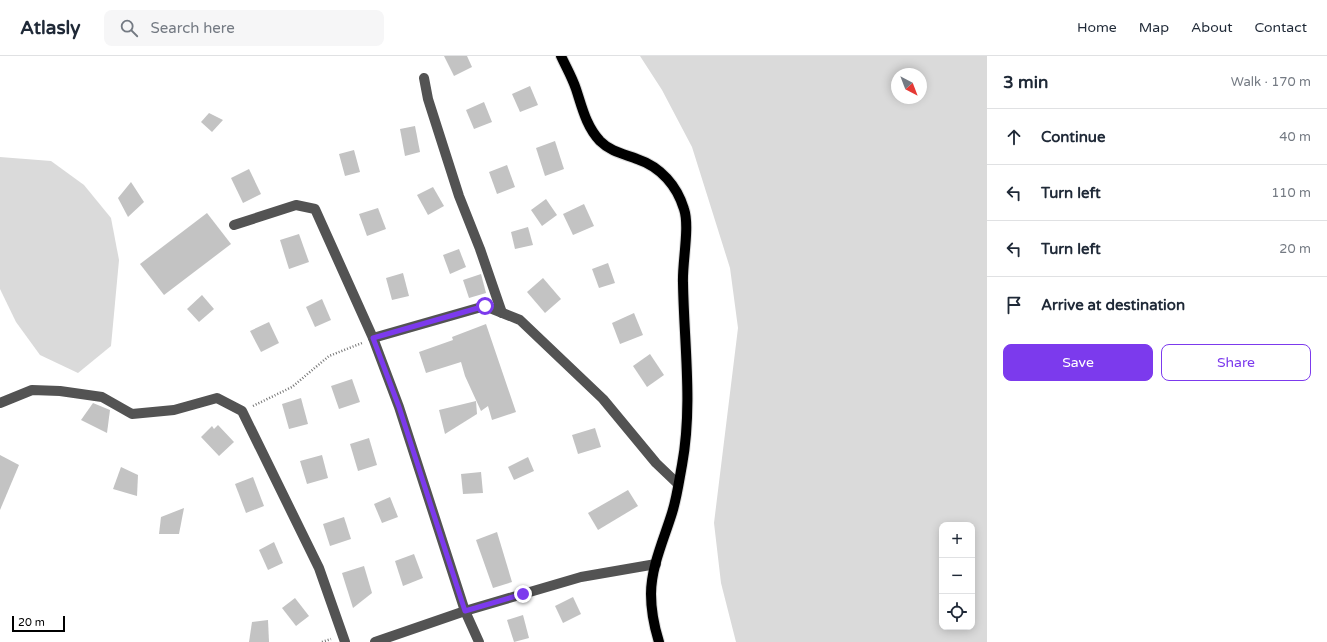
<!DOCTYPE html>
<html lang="en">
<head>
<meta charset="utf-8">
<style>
  body { margin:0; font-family:"Varela Round",sans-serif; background:#f6f6f7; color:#1f2937 }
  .controls { position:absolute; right:12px; bottom:12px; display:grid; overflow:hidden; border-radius:8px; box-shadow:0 2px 10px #0003 }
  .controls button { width:36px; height:36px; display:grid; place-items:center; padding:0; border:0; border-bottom:1px solid #e0e1e3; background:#fff; color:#1f2937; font:20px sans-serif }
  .compass { position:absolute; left:891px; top:12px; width:36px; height:36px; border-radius:50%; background:#fff; box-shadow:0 2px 10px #0003; rotate:138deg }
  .scale { position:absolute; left:12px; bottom:10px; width:53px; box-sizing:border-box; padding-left:4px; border:2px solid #000; border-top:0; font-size:11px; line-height:14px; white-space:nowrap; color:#000; -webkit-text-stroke:3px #fff; paint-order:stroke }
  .stop { position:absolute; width:12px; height:12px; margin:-9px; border:3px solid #7c3aed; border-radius:50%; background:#fff }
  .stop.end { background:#7c3aed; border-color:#fff; box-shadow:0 1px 4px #0008 }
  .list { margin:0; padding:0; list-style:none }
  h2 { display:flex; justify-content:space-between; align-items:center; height:52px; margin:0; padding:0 16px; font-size:17px }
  h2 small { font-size:13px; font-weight:400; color:#747a83 }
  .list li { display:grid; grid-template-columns:26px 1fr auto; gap:12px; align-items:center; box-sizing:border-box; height:56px; padding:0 16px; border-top:1px solid #e0e1e3 }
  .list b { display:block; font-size:15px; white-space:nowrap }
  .list em { font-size:13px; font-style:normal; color:#747a83 }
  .actions { display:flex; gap:8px; padding:12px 16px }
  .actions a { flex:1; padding:9px 0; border:1px solid #7c3aed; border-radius:8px; text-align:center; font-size:14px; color:#7c3aed }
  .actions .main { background:#7c3aed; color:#fff }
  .icon { flex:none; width:22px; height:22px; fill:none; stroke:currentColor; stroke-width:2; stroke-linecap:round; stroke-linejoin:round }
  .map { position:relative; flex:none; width:987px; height:586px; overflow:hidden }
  header { display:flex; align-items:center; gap:24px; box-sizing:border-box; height:56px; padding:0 20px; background:#fff; border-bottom:1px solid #e0e1e3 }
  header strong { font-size:19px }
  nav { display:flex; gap:22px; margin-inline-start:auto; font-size:14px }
  .search { width:280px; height:36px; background:#f6f6f7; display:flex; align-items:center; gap:10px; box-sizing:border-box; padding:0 14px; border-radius:8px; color:#747a83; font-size:15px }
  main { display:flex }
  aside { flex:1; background:#fff }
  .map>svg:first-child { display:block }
  .green { fill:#dadada; fill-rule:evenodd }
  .building { fill:#c3c3c3 }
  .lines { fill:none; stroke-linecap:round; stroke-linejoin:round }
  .major-casing { stroke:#dbdbdb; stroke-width:12 }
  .path { stroke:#757575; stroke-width:2.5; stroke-dasharray:1 2; stroke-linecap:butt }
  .minor { stroke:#535353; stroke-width:10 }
  .major { stroke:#000; stroke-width:10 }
  .route { stroke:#7c3aed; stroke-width:5 }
</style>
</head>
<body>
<header>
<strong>Atlasly</strong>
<div class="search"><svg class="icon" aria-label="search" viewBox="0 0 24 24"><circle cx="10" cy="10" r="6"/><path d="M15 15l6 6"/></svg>Search here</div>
<nav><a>Home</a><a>Map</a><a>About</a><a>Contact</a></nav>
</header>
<main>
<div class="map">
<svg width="987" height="586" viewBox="0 0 987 586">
  <rect width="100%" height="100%" fill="#fff"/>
  <g class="green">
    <path d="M640 0H987V586H736L721 527 714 467 738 272 730 212 692 91 662 34ZM897 18H921V42H897ZM942 469H972V571H942Z"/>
    <path d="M0 101 51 105 84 129 111 162 119 204 111 290 78 317 40 299 16 266 0 233Z"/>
  </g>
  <g class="building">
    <path d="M444 0H467L472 11 454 20Z"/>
    <path d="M530 30 538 49 520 56 512 38Z"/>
    <path d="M484 46 492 66 474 73 466 54Z"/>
    <path d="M209 57 223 64 212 76 201 66Z"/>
    <path d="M415 70 420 96 405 100 400 73Z"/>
    <path d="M555 85 564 113 545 120 536 92Z"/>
    <path d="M354 94 360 116 345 120 339 98Z"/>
    <path d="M507 109 515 131 497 138 489 116Z"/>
    <path d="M249 113 261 138 243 147 231 122Z"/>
    <path d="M131 126 144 146 128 161 118 142Z"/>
    <path d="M433 131 444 150 428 159 417 139Z"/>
    <path d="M546 143 557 159 542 170 531 154Z"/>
    <path d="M584 148 594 170 573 179 563 158Z"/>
    <path d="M378 152 386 173 367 180 359 158Z"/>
    <path d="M207 157 231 188 164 239 140 208Z"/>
    <path d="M528 171 533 189 515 193 511 176Z"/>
    <path d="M299 178 309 206 289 213 280 184Z"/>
    <path d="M459 193 466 211 450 218 443 199Z"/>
    <path d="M608 207 615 227 599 232 592 213Z"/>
    <path d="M403 217 409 240 392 244 386 222Z"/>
    <path d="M481 218 486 237 469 242 463 224Z"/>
    <path d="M543 222 561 243 545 257 527 236Z"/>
    <path d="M202 239 214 253 199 266 187 253Z"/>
    <path d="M322 243 331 264 315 271 306 251Z"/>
    <path d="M634 257 643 279 620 288 612 267Z"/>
    <path d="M269 266 279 287 261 296 250 275Z"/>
    <path d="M486 268 516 356 492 364 488 350 481 355 465 320 461 306 426 317 419 296 453 284 452 281Z"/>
    <path d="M650 298 664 319 647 331 633 310Z"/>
    <path d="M352 323 360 346 339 353 331 330Z"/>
    <path d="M301 342 308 368 289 373 282 348Z"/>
    <path d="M476 345 477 358 445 378 439 354Z"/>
    <path d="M93 347 110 354 107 377 81 364Z"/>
    <path d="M218 369 234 386 219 400 201 381 212 370 214 373Z"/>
    <path d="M595 372 601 391 578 398 572 379Z"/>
    <path d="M369 382 377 409 358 415 350 388Z"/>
    <path d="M0 399 19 409 0 454Z"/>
    <path d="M322 399 328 422 307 428 300 405Z"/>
    <path d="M528 401 534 415 514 424 508 411Z"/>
    <path d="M121 411 138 419 137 440 113 433Z"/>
    <path d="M481 416 483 437 463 438 461 418Z"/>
    <path d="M253 421 264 450 246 457 235 428Z"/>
    <path d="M628 434 638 450 598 474 588 457Z"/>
    <path d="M390 441 398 461 382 467 374 448Z"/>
    <path d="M184 452 179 478H159L161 461Z"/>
    <path d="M344 461 351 483 330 490 323 468Z"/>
    <path d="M497 476 512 526 493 532 476 484Z"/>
    <path d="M274 486 283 507 268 514 259 494Z"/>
    <path d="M414 498 423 522 403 530 395 505Z"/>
    <path d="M364 510 372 537 353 552 342 517Z"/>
    <path d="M573 541 581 558 563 567 555 550Z"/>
    <path d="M295 542 309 560 296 570 282 552Z"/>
    <path d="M523 559 529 582 514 586 507 564Z"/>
    <path d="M268 564 269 586H249L252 566Z"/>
  </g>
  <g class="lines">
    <defs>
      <path id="major" d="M561 0C566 11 572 21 576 33 582 51 586 70 600 85 611 96 624 98 637 103 661 111 677 130 684 153 690 171 682 207 683 227 684 288 693 349 682 409 679 425 677 441 672 457 664 483 651 511 651 538 651 555 654 570 659 586"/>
    </defs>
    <use href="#major" class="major-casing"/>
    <g class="path">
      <path d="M253 350 292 331 329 300 362 287"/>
      <path d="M322 586 331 583"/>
    </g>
    <g class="minor">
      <path d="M424 22 428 43 459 140 480 193 502 257"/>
      <path d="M234 169 296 149 315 153 373 282 399 351 465 555 479 586"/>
      <path d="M373 282 485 250 520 264 603 343 656 407 678 428"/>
      <path d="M0 347 32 334 60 335 102 341 132 358 174 354 217 342 242 355 319 512 345 586"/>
      <path d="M375 586 465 555 581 521 656 508"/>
    </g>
    <use href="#major" class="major"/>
  </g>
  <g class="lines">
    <path class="route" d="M485 250 373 282 399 351 465 555 523 538"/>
  </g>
</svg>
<div class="controls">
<button>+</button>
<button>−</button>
<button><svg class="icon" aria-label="locate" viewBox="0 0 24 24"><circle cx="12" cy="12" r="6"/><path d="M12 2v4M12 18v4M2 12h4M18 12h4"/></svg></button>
</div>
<svg class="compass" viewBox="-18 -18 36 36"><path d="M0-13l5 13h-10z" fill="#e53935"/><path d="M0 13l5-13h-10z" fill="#747a83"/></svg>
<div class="scale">20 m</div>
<div class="stop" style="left:485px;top:250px"></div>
<div class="stop end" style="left:523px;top:538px"></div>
</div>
<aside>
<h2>3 min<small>Walk · 170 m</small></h2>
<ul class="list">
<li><svg class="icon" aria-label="ahead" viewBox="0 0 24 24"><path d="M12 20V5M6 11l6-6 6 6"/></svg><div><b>Continue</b></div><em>40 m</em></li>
<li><svg class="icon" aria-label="left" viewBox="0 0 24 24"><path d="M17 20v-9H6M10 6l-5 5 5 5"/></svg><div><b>Turn left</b></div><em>110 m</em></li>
<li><svg class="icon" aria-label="left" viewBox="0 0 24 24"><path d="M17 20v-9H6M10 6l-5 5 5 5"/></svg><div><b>Turn left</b></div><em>20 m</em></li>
<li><svg class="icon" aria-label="arrive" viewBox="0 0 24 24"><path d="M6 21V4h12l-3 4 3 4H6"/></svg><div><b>Arrive at destination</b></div></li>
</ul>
<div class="actions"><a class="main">Save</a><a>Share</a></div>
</aside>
</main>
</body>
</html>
